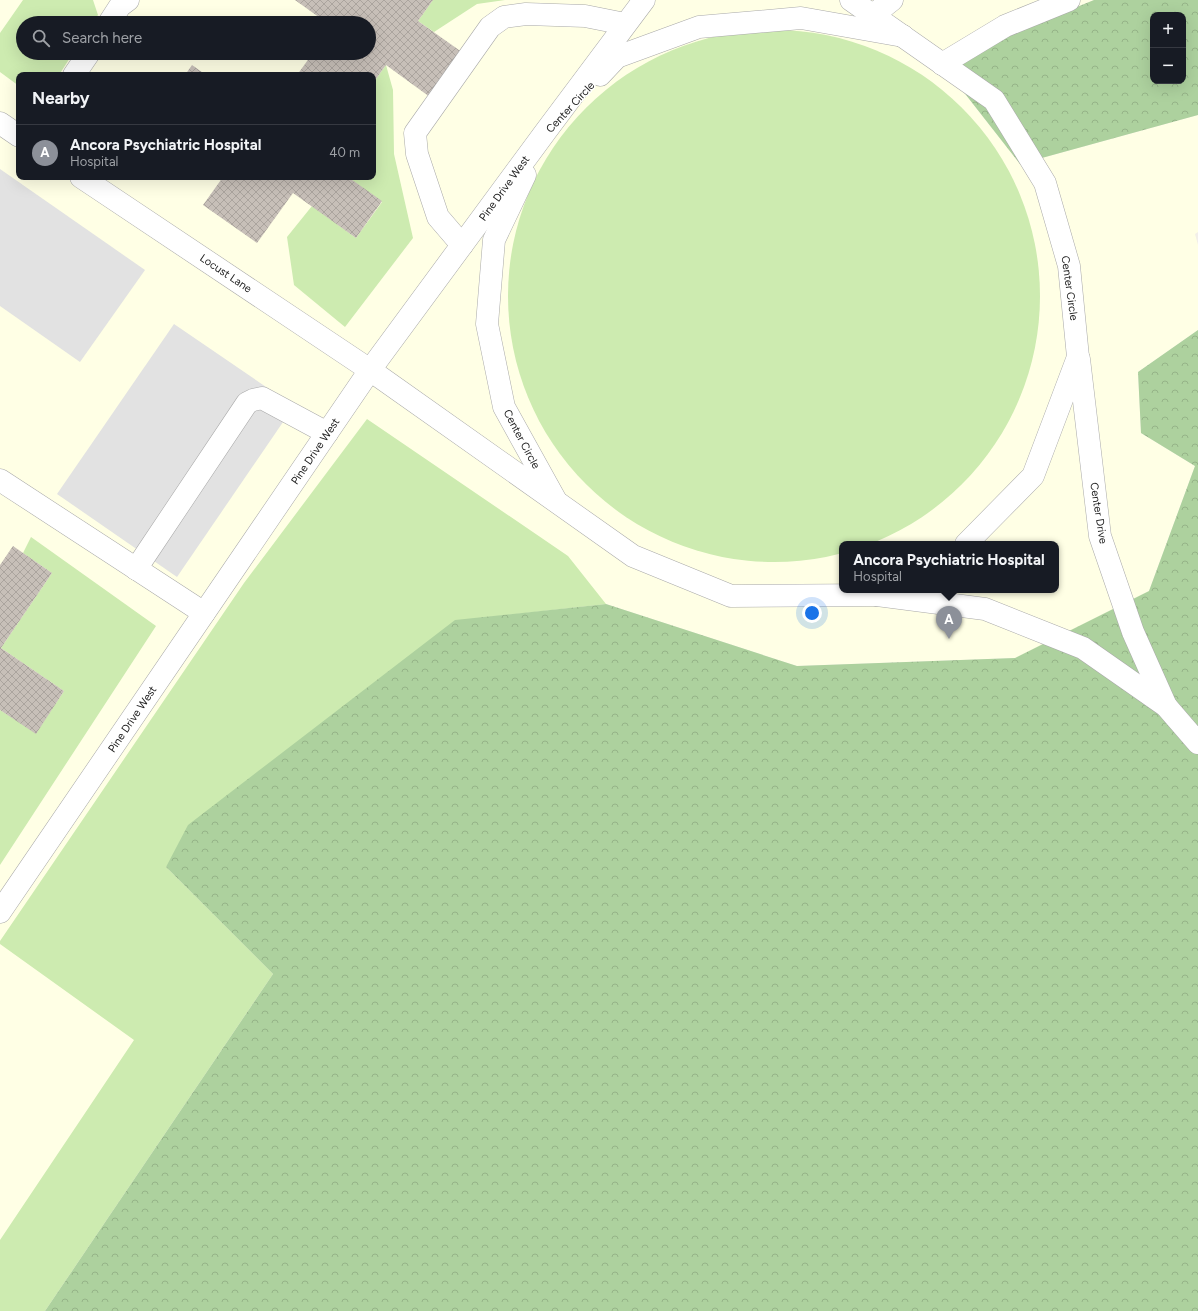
<!DOCTYPE html>
<html lang="en">
<head>
<meta charset="utf-8">
<style>
  body { margin:0; font-family:Figtree,sans-serif; background:#20242c; color:#f1f3f6 }
  .controls { position:absolute; right:12px; top:12px; display:grid; overflow:hidden; border-radius:8px; box-shadow:0 4px 16px #0002 }
  .controls button { width:36px; height:36px; display:grid; place-items:center; padding:0; border:0; border-bottom:1px solid #363941; background:#171b24; color:#f1f3f6; font:20px sans-serif }
  .you { position:absolute; left:812px; top:613px; width:14px; height:14px; margin:-10px; border:3px solid #fff; border-radius:50%; background:#1a73e8; box-shadow:0 0 0 6px #1a73e833 }
  .badge { display:grid; place-items:center; width:26px; height:26px; border-radius:50%; background:#8c9099; color:#fff; font-size:13px; font-weight:700 }
  .pin { position:absolute; translate:-50% -33px; filter:drop-shadow(0 1px 2px #0008) }
  .pin::after { content:''; position:absolute; top:21px; width:14px; height:12px; background:inherit; clip-path:polygon(0 0,100% 0,50% 100%) }
  .popup { position:absolute; left:839px; top:541px; width:220px; height:52px; box-sizing:border-box; display:grid; place-content:center; border-radius:8px; background:#171b24; filter:drop-shadow(0 1px 3px #0005); font-size:13px; white-space:nowrap; color:#9ea1a6 }
  .popup b { font-size:15px; color:#f1f3f6 }
  .popup::after { content:''; position:absolute; left:50%; top:100%; margin-left:-8px; border:8px solid transparent; border-top-color:#171b24 }
  .list { margin:0; padding:0; list-style:none }
  h2 { display:flex; justify-content:space-between; align-items:center; height:52px; margin:0; padding:0 16px; font-size:17px }
  h2 small { font-size:13px; font-weight:400; color:#9ea1a6 }
  .list li { display:grid; grid-template-columns:26px 1fr auto; gap:12px; align-items:center; box-sizing:border-box; height:56px; padding:0 16px; border-top:1px solid #363941 }
  .list b { display:block; font-size:15px; white-space:nowrap }
  .list p { margin:0; font-size:13px; white-space:nowrap; color:#9ea1a6 }
  .list em { font-size:13px; font-style:normal; color:#9ea1a6 }
  .icon { flex:none; width:22px; height:22px; fill:none; stroke:currentColor; stroke-width:2; stroke-linecap:round; stroke-linejoin:round }
  .map { position:relative; flex:none; width:1198px; height:1311px; overflow:hidden }
  .search { position:absolute; background:#171b24; box-shadow:0 4px 16px #0002; left:16px; top:16px; width:360px; height:44px; display:flex; align-items:center; gap:10px; box-sizing:border-box; padding:0 14px; border-radius:22px; color:#9ea1a6; font-size:15px }
  .panel { position:absolute; background:#171b24; box-shadow:0 4px 16px #0002; left:16px; top:72px; width:360px; height:108px; border-radius:8px }
  .map>svg:first-child { display:block }
  .education { fill:#ffffe5; fill-rule:evenodd }
  .grass { fill:#cdebb0 }
  .forest { fill:url(#forest-crowns); fill-rule:evenodd }
  .parking { fill:#e2e2e2 }
  .building { fill:url(#building-cross-hatch) }
  .lines { fill:none; stroke-linecap:round; stroke-linejoin:round }
  .minor-casing { stroke:#a9a9a9; stroke-width:23 }
  .minor { stroke:#fff; stroke-width:22 }
  .labels { text-anchor:middle; stroke-width:3; stroke-linejoin:round; paint-order:stroke }
  .street-label { font-size:11px; fill:#222; stroke:#fff }
</style>
</head>
<body>
<div class="map">
<svg width="1198" height="1311" viewBox="0 0 1198 1311">
  <defs>
    <pattern id="forest-crowns" width="20" height="18" patternUnits="userSpaceOnUse"><rect width="20" height="18" fill="#add19e"/><path d="M2 6a3 3 0 1 1 6 0M12 15a3 3 0 1 1 6 0" fill="none" stroke="#95b388"/></pattern>
    <pattern id="building-cross-hatch" width="8" height="8" patternUnits="userSpaceOnUse"><rect width="8" height="8" fill="#c7bfb8"/><path d="M0 0l8 8M0 8l8-8" fill="none" stroke="#aba49e"/></pattern>
  </defs>
  <rect width="100%" height="100%" fill="#f2efe9"/>
  <path class="education" d="M0 0H1094L941 63 1020 164 1198 115V232L1195 234 1198 245V330L1138 372 1141 433 1195 466 1149 591 1198 658H1015L797 666 606 604 273 974 45 1311H0ZM23 23H369V53H23ZM19 75H373V177H19ZM842 544H1056V590H842Z"/>
  <g class="grass">
    <path d="M23 0H93L98 15 92 23H23V53H73L59 75H19V86L0 72V33Z"/>
    <path d="M433 0H505L477 4 434 32 418 21Z"/>
    <circle cx="774" cy="296" r="266"/>
    <path d="M386 65 393 90 394 154 413 238 345 327 294 285 287 237 312 206 356 238 382 202 348 177H373V83Z"/>
    <path d="M367 419 568 556 606 604 455 621 166 867 273 974 45 1311H0V1240L134 1040 0 944V941L244 583Z"/>
    <path d="M31 537 156 626 0 865V710L36 733 64 691 1 648 52 573 23 553Z"/>
  </g>
  <g class="forest">
    <path d="M1094 0H1198V115L1020 164 941 63ZM1153 15H1183V81H1153Z"/>
    <path d="M1198 330V1311H45L273 974 166 867 188 825 455 620 606 604 797 666 1015 658 1149 591 1195 466 1141 433 1138 372Z"/>
  </g>
  <g class="parking">
    <path d="M0 169 145 270 80 362 0 306Z"/>
    <path d="M174 324 294 406 177 577 57 494Z"/>
  </g>
  <g class="building">
    <path d="M295 0H433L418 21 466 55 434 100 386 65 373 83V75H297L313 53H369V23H327Z"/>
    <path d="M192 65 206 75H185Z"/>
    <path d="M223 177H348L382 201 356 238 293 193 257 243 203 205Z"/>
    <path d="M13 546 52 573 1 648 64 691 36 734 0 710V565Z"/>
  </g>
  <g class="lines">
    <defs>
      <g id="minor">
        <path d="M851 0 994 100 1045 183 1069 266 1078 357 1033 476 966 544"/>
        <path d="M109 23 120 6 128 0"/>
        <path d="M867 26 873 15 892 0"/>
        <path d="M942 64 1005 26 1069 0"/>
        <path d="M74 75 89 53"/>
        <path d="M600 75 617 57 699 27 801 18 903 36"/>
        <path d="M0 123 19 136"/>
        <path d="M525 175 494 240 487 324 504 407 555 499"/>
        <path d="M81 177 370 370 633 556 731 596 877 595 885 590"/>
        <path d="M462 245 438 217 417 154 415 133 490 27 504 17 526 14 585 16 625 24"/>
        <path d="M1079 359 1100 536 1133 632 1166 706"/>
        <path d="M0 480 204 613"/>
        <path d="M136 569 247 403 253 400 262 398 327 433"/>
        <path d="M877 595 985 609 1083 648 1166 706 1198 743"/>
        <path d="M0 912 370 370 546 131 644 0"/>
      </g>
    </defs>
    <use href="#minor" class="minor-casing"/>
    <use href="#minor" class="minor"/>
  </g>
  <g class="labels">
    <g class="street-label">
      <text transform="translate(570 107) rotate(-47)" y="4">Center Circle</text>
      <text transform="translate(504 188) rotate(-54)" y="4">Pine Drive West</text>
      <text transform="translate(226 273) rotate(34)" y="4">Locust Lane</text>
      <text transform="translate(1070 288) rotate(82)" y="4">Center Circle</text>
      <text transform="translate(522 439) rotate(62)" y="4">Center Circle</text>
      <text transform="translate(315 451) rotate(-56)" y="4">Pine Drive West</text>
      <text transform="translate(1099 513) rotate(81)" y="4">Center Drive</text>
      <text transform="translate(132 719) rotate(-56)" y="4">Pine Drive West</text>
    </g>
  </g>
</svg>
<div class="controls">
<button>+</button>
<button>−</button>
</div>
<div class="you"></div>
<div class="pin badge" style="left:949px;top:639px">A</div>
<div class="popup"><b>Ancora Psychiatric Hospital</b>Hospital</div>
<div class="search"><svg class="icon" aria-label="search" viewBox="0 0 24 24"><circle cx="10" cy="10" r="6"/><path d="M15 15l6 6"/></svg>Search here</div>
<section class="panel">
<h2>Nearby<small></small></h2>
<ul class="list">
<li><span class="badge">A</span><div><b>Ancora Psychiatric Hospital</b><p>Hospital</p></div><em>40 m</em></li>
</ul>
</section>
</div>
</body>
</html>
